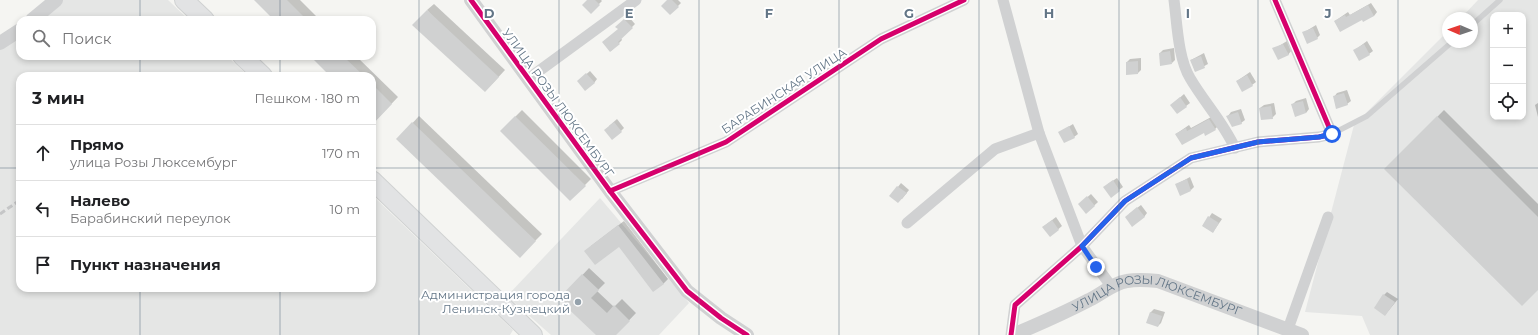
<!DOCTYPE html>
<html lang="ru">
<head>
<meta charset="utf-8">
<style>
  body { margin:0; font-family:Montserrat,sans-serif; background:#f6f6f6; color:#202124 }
  .controls { position:absolute; right:12px; top:12px; display:grid; overflow:hidden; border-radius:8px; box-shadow:0 2px 6px #0003 }
  .controls button { width:36px; height:36px; display:grid; place-items:center; padding:0; border:0; border-bottom:1px solid #e0e0e0; background:#fff; color:#202124; font:20px sans-serif }
  .compass { position:absolute; left:1442px; top:12px; width:36px; height:36px; border-radius:50%; background:#fff; box-shadow:0 2px 6px #0003; rotate:272deg }
  .stop { position:absolute; width:12px; height:12px; margin:-9px; border:3px solid #2563eb; border-radius:50%; background:#fff }
  .stop.end { background:#2563eb; border-color:#fff; box-shadow:0 1px 4px #0008 }
  .list { margin:0; padding:0; list-style:none }
  h2 { display:flex; justify-content:space-between; align-items:center; height:52px; margin:0; padding:0 16px; font-size:17px }
  h2 small { font-size:13px; font-weight:400; color:#757577 }
  .list li { display:grid; grid-template-columns:26px 1fr auto; gap:12px; align-items:center; box-sizing:border-box; height:56px; padding:0 16px; border-top:1px solid #e0e0e0 }
  .list b { display:block; font-size:15px; white-space:nowrap }
  .list p { margin:0; font-size:13px; white-space:nowrap; color:#757577 }
  .list em { font-size:13px; font-style:normal; color:#757577 }
  .icon { flex:none; width:22px; height:22px; fill:none; stroke:currentColor; stroke-width:2; stroke-linecap:round; stroke-linejoin:round }
  .map { position:relative; flex:none; width:1538px; height:335px; overflow:hidden }
  .search { position:absolute; background:#fff; box-shadow:0 2px 6px #0003; left:16px; top:16px; width:360px; height:44px; display:flex; align-items:center; gap:10px; box-sizing:border-box; padding:0 14px; border-radius:12px; color:#757577; font-size:15px }
  .panel { position:absolute; background:#fff; box-shadow:0 2px 6px #0003; left:16px; top:72px; width:360px; height:220px; border-radius:12px }
  .map>svg:first-child { display:block }
  .built { fill:#e5e6e5; fill-rule:evenodd }
  .shadow { fill:#0003 }
  .building { fill:#d0d1d1 }
  .lines { fill:none; stroke-linecap:round; stroke-linejoin:round }
  .primary-casing { stroke:#d0d2d2; stroke-width:20 }
  .service { stroke:#d0d1d2; stroke-width:5.5 }
  .minor { stroke:#d0d1d2; stroke-width:11 }
  .tertiary { stroke:#d0d1d2; stroke-width:14 }
  .primary { stroke:#e2e3e4; stroke-width:18 }
  .rail { stroke:#c5c6c7; stroke-width:3; stroke-dasharray:6 3; stroke-linecap:butt }
  .cycleway-casing { stroke:#fff; stroke-width:8 }
  .cycleway { stroke:#d6006c; stroke-width:5 }
  .route { stroke:#2563eb; stroke-width:5 }
  .grid { fill:none; stroke:#627586; stroke-width:1; stroke-opacity:0.55 }
  .poi-dot { fill:#95a2ac; stroke:#fff; stroke-width:1.5 }
  .labels { text-anchor:middle; stroke-width:4; stroke-linejoin:round; paint-order:stroke }
  .street-label { font-size:12px; fill:#627586; stroke:#fff }
  .poi-label { font-size:12px; fill:#627586; stroke:#fff; text-anchor:end }
  .grid-label { font-size:13px; text-anchor:middle; font-weight:bold; fill:#627586; stroke:#fff; stroke-width:4; stroke-linejoin:round; paint-order:stroke }
</style>
</head>
<body>
<div class="map">
<svg width="1538" height="335" viewBox="0 0 1538 335">
  <rect width="100%" height="100%" fill="#f5f5f2"/>
  <g class="built">
    <path d="M57 0H168L189 20H33Z"/>
    <path d="M1478 0H1538V335H1370L1362 316 1305 312 1354 125 1448 31V42H1472V18H1461ZM1493 15H1523V117H1493Z"/>
    <path d="M20 30V56H227L248 76H20V288H372V195L513 330 510 335H0V47Z"/>
    <path d="M600 198 689 303 659 335H551L507 296Z"/>
  </g>
  <g class="shadow">
    <path d="M255 0H300L320 20H275Z"/>
    <path d="M588 0H601L602 1 591 12Z"/>
    <path d="M669 0H678L681 3 670 14Z"/>
    <path d="M1371 3 1377 12 1374 16 1335 21 1348 12 1350 15Z"/>
    <path d="M434 4 505 70 492 84 427 10Z"/>
    <path d="M628 16 635 24 621 38 622 40 611 51 619 29 617 27Z"/>
    <path d="M1316 25 1320 35 1317 38 1303 33Z"/>
    <path d="M1287 41 1291 51 1288 55 1274 49Z"/>
    <path d="M1367 41 1373 51 1369 54 1355 50Z"/>
    <path d="M1174 48 1175 60 1172 63 1160 53 1163 50Z"/>
    <path d="M1204 53 1208 64 1195 71 1191 60Z"/>
    <path d="M311 56H356L398 97 376 120 372 116V76H332Z"/>
    <path d="M1141 58V70L1138 73 1127 74V62L1130 59Z"/>
    <path d="M590 71 597 79 594 83 582 78Z"/>
    <path d="M1250 72 1256 82 1252 85 1237 81Z"/>
    <path d="M1347 90 1351 101 1347 104 1334 97 1337 93Z"/>
    <path d="M1184 94 1190 103 1177 113 1175 102Z"/>
    <path d="M1306 98 1309 109 1306 113 1292 105 1296 101Z"/>
    <path d="M1274 103 1276 114 1272 118 1260 108 1264 105Z"/>
    <path d="M1538 103V117L1535 105Z"/>
    <path d="M1241 109 1245 120 1241 123 1228 116 1231 112Z"/>
    <path d="M522 110 591 179 570 200 501 131Z"/>
    <path d="M1444 110 1538 204V288L1386 169Z"/>
    <path d="M419 116 542 234 520 256 398 139Z"/>
    <path d="M1213 116 1218 126 1215 129 1176 134 1189 125 1191 128Z"/>
    <path d="M617 119 624 128 621 131 609 126Z"/>
    <path d="M1073 124 1078 134 1074 137 1060 132Z"/>
    <path d="M1190 177 1194 187 1191 190 1177 184Z"/>
    <path d="M1117 178 1123 187 1111 196 1108 184Z"/>
    <path d="M901 183 909 190 902 199 891 196Z"/>
    <path d="M1091 194 1098 202 1086 213 1083 201Z"/>
    <path d="M1141 205 1147 213 1144 217 1129 214Z"/>
    <path d="M1212 213 1222 219 1213 232 1203 226Z"/>
    <path d="M1056 217 1062 226 1050 236 1043 227Z"/>
    <path d="M624 221 668 279 663 284 619 246H591Z"/>
    <path d="M589 268 605 283 597 291 614 307 622 299 636 313 615 335H597L560 299Z"/>
    <path d="M1387 292 1398 299 1385 315 1384 295Z"/>
    <path d="M1154 309 1165 312 1161 323 1158 326 1147 322 1151 312Z"/>
  </g>
  <g class="building">
    <path d="M254 0H287L307 20H274Z"/>
    <path d="M587 0H595L600 5 591 14 582 5Z"/>
    <path d="M667 0H672L679 7 670 15 661 6Z"/>
    <path d="M1368 5 1374 16 1363 22 1362 20 1340 32 1334 21 1345 15 1346 17Z"/>
    <path d="M427 10 499 77 485 92 412 25Z"/>
    <path d="M624 19 633 28 618 42 620 44 610 52 602 42 618 29 615 27Z"/>
    <path d="M1313 28 1318 39 1307 44 1302 32Z"/>
    <path d="M1283 44 1289 55 1278 60 1272 48Z"/>
    <path d="M1364 44 1370 55 1359 61 1353 50Z"/>
    <path d="M1170 51 1172 64 1160 66 1159 53Z"/>
    <path d="M310 56H343L364 76H330Z"/>
    <path d="M1201 56 1205 68 1195 72 1190 60Z"/>
    <path d="M1138 61V74L1126 75V62Z"/>
    <path d="M586 73 595 83 585 91 577 81Z"/>
    <path d="M1247 75 1253 86 1242 92 1236 81Z"/>
    <path d="M372 84 392 104 372 125Z"/>
    <path d="M1344 93 1348 105 1336 109 1333 96Z"/>
    <path d="M1180 97 1187 107 1177 114 1170 105Z"/>
    <path d="M1303 101 1306 113 1295 117 1291 104Z"/>
    <path d="M1271 106 1273 119 1261 120 1259 108Z"/>
    <path d="M1238 112 1242 124 1232 127 1226 116Z"/>
    <path d="M515 116 586 186 570 201 500 131Z"/>
    <path d="M1437 116 1538 217V290L1522 306 1384 169Z"/>
    <path d="M1209 119 1216 130 1205 136 1204 133 1182 145 1175 134 1186 128 1187 131Z"/>
    <path d="M412 122 536 241 520 258 396 139Z"/>
    <path d="M614 122 622 132 612 140 604 130Z"/>
    <path d="M1069 126 1075 138 1064 143 1058 132Z"/>
    <path d="M1187 179 1191 191 1180 196 1175 184Z"/>
    <path d="M1113 180 1120 191 1111 198 1103 187Z"/>
    <path d="M897 186 907 193 898 203 889 196Z"/>
    <path d="M1087 196 1095 206 1086 214 1078 204Z"/>
    <path d="M1137 207 1145 217 1132 227 1125 217Z"/>
    <path d="M1208 216 1219 223 1213 233 1202 226Z"/>
    <path d="M1052 220 1059 230 1050 237 1042 227Z"/>
    <path d="M618 225 664 284 653 292 619 247 595 265 584 251Z"/>
    <path d="M582 274 599 290 591 298 607 313 614 305 630 321 616 335H596L558 299Z"/>
    <path d="M1383 294 1395 302 1385 316 1374 308Z"/>
    <path d="M1150 312 1162 316 1158 327 1146 323Z"/>
  </g>
  <g class="lines">
    <defs>
      <g id="primary">
        <path d="M184 0 205 20"/>
        <path d="M242 56 263 76"/>
        <path d="M372 180 533 335"/>
      </g>
    </defs>
    <use href="#primary" class="primary-casing"/>
    <g class="service">
      <path d="M1472 25 1500 0"/>
      <path d="M1332 134 1367 116 1452 42"/>
    </g>
    <g class="minor">
      <path d="M1003 0 1039 133 1082 246 1111 286"/>
      <path d="M1174 0C1177 23 1178 58 1190 78 1204 102 1223 122 1235 148"/>
      <path d="M528 79 636 0"/>
      <path d="M610 191 726 142 881 39 964 0"/>
      <path d="M907 223 995 149 1039 133"/>
      <path d="M1288 329 1328 217"/>
      <path d="M1011 335 1015 305 1082 246 1125 201 1191 158 1258 142 1319 137 1332 134 1275 0"/>
    </g>
    <g class="tertiary">
      <path d="M471 0 610 191 687 291 721 318 747 335"/>
      <path d="M32 20 56 0"/>
      <path d="M0 43 20 30"/>
      <path id="s1" d="M1013 335C1039 324 1064 313 1089 300 1102 294 1113 283 1127 281 1138 279 1148 280 1158 281L1302 335"/>
    </g>
    <use href="#primary" class="primary"/>
    <path class="rail" d="M0 214 20 200"/>
    <defs>
      <g id="cycleway">
        <path d="M471 0 610 191 687 291 721 318 747 335"/>
        <path d="M610 191 726 142 881 39 964 0"/>
        <path d="M1011 335 1015 305 1082 246 1125 201 1191 158 1258 142 1319 137 1332 134 1275 0"/>
      </g>
    </defs>
    <use href="#cycleway" class="cycleway-casing"/>
    <use href="#cycleway" class="cycleway"/>
  </g>
  <g class="lines">
    <path class="route" d="M1096 267 1082 246 1125 201 1191 158 1258 142 1319 137 1332 134"/>
  </g>
  <path class="grid" d="M140 0V20M280 0V20M419 0V335M559 0V335M699 0V335M839 0V335M979 0V335M1119 0V335M1258 0V335M1398 0V335M140 56V76M280 56V76M0 168H20M372 168H1538M140 288V335M280 288V335"/>
  <circle class="poi-dot" cx="578" cy="302" r="4"/>
  <g class="labels">
    <g class="street-label">
      <text transform="translate(784 91) rotate(-33)" y="4">БАРАБИНСКАЯ УЛИЦА</text>
      <text transform="translate(558 103) rotate(54)" y="4">УЛИЦА РОЗЫ ЛЮКСЕМБУРГ</text>
      <text dy="4" stroke="none"><textPath href="#s1" startOffset="156">УЛИЦА РОЗЫ ЛЮКСЕМБУРГ</textPath></text>
    </g>
    <g class="poi-label">
      <text x="570" y="299">Администрация города<tspan x="570" dy="14">Ленинск-Кузнецкий</tspan></text>
    </g>
  </g>
  <g class="grid-label">
    <text x="489" y="18">D</text>
    <text x="629" y="18">E</text>
    <text x="769" y="18">F</text>
    <text x="909" y="18">G</text>
    <text x="1049" y="18">H</text>
    <text x="1188" y="18">I</text>
    <text x="1328" y="18">J</text>
  </g>
</svg>
<div class="controls">
<button>+</button>
<button>−</button>
<button><svg class="icon" aria-label="locate" viewBox="0 0 24 24"><circle cx="12" cy="12" r="6"/><path d="M12 2v4M12 18v4M2 12h4M18 12h4"/></svg></button>
</div>
<svg class="compass" viewBox="-18 -18 36 36"><path d="M0-13l5 13h-10z" fill="#e53935"/><path d="M0 13l5-13h-10z" fill="#757577"/></svg>
<div class="stop" style="left:1332px;top:134px"></div>
<div class="stop end" style="left:1096px;top:267px"></div>
<div class="search"><svg class="icon" aria-label="search" viewBox="0 0 24 24"><circle cx="10" cy="10" r="6"/><path d="M15 15l6 6"/></svg>Поиск</div>
<section class="panel">
<h2>3 мин<small>Пешком · 180 m</small></h2>
<ul class="list">
<li><svg class="icon" aria-label="ahead" viewBox="0 0 24 24"><path d="M12 20V5M6 11l6-6 6 6"/></svg><div><b>Прямо</b><p>улица Розы Люксембург</p></div><em>170 m</em></li>
<li><svg class="icon" aria-label="left" viewBox="0 0 24 24"><path d="M17 20v-9H6M10 6l-5 5 5 5"/></svg><div><b>Налево</b><p>Барабинский переулок</p></div><em>10 m</em></li>
<li><svg class="icon" aria-label="arrive" viewBox="0 0 24 24"><path d="M6 21V4h12l-3 4 3 4H6"/></svg><div><b>Пункт назначения</b></div></li>
</ul>
</section>
</div>
</body>
</html>
